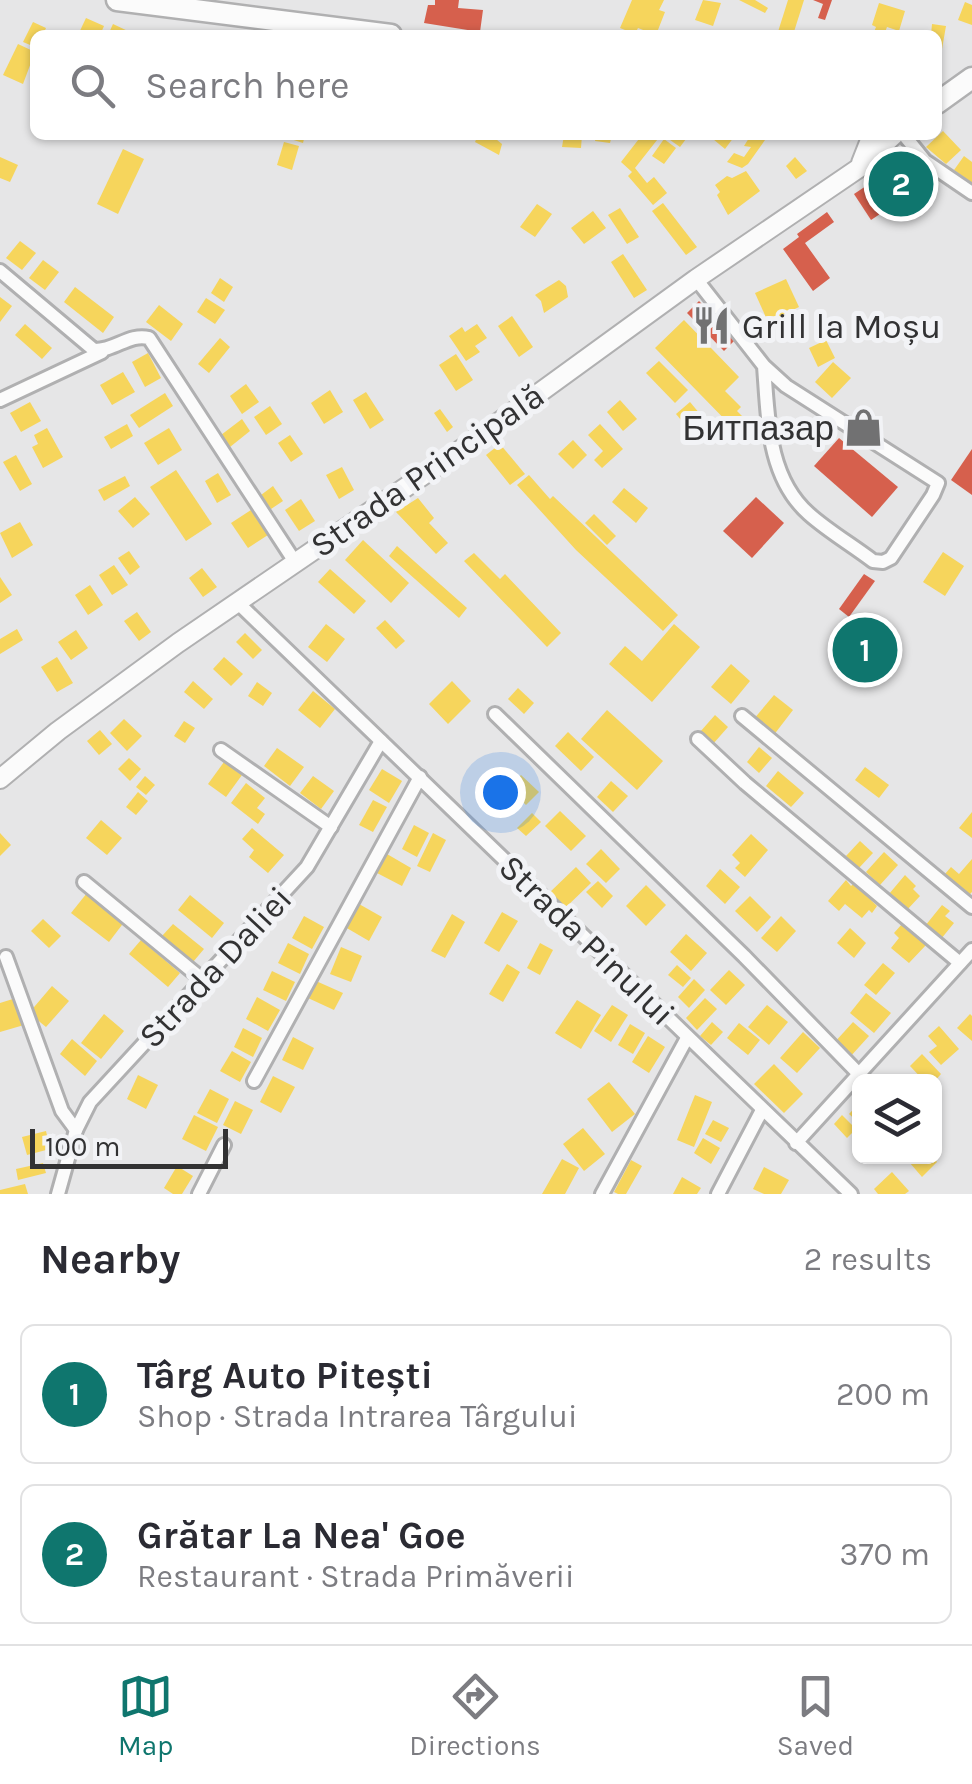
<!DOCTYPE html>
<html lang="en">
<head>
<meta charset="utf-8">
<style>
  body { margin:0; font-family:Karla,sans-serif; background:#f7f7f7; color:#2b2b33 }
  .controls { position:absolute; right:30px; bottom:30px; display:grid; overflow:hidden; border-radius:15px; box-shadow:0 2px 8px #0004 }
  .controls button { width:90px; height:90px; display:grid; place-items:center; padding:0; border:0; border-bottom:2px solid #e1e1e2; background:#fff; color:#2b2b33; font:50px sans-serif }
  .scale { position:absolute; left:30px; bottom:25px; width:198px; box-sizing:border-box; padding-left:10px; border:5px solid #323233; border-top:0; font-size:28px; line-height:35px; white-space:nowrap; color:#323233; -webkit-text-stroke:8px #f2f3f6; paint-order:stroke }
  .you { position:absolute; left:500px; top:792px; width:35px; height:35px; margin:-25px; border:8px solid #fff; border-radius:50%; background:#1a73e8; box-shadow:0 0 0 15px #1a73e833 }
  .badge { display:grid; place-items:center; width:65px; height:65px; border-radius:50%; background:#0f766e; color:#fff; font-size:32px; font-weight:700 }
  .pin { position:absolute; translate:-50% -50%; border:5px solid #fff; box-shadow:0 2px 10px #0006 }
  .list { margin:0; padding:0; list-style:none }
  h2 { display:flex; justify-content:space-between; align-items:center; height:130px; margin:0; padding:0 40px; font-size:42px }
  h2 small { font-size:32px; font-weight:400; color:#7c7c81 }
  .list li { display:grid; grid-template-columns:65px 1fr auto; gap:30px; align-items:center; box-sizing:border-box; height:140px; margin:0 20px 20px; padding:0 20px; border:2px solid #e1e1e2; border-radius:15px }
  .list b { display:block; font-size:38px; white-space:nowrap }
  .list p { margin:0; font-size:32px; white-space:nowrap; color:#7c7c81 }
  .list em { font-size:32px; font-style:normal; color:#7c7c81 }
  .icon { flex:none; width:55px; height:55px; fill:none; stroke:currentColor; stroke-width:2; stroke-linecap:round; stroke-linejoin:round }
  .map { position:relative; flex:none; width:972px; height:1194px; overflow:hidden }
  .search { position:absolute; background:#fff; box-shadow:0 2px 8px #0004; left:30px; right:30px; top:30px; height:110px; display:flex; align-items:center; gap:25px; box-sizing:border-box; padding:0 35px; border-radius:15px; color:#7c7c81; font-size:38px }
  .sheet { height:450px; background:#fff }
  nav { display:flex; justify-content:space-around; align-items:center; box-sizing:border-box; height:140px; border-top:2px solid #e1e1e2; background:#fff; font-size:28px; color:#7c7c81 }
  nav a { display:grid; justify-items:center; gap:5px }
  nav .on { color:#0f766e }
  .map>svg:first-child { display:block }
  .homes { fill:#f6d55c }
  .shops { fill:#d6604d }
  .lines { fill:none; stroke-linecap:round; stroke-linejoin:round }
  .minor-casing { stroke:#b0b0b1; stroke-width:18 }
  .secondary-casing { stroke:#b0b0b1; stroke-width:22 }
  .primary-casing { stroke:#b0b0b1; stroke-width:25 }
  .minor { stroke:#fbfbfb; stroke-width:12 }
  .secondary { stroke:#fbfbfb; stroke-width:18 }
  .primary { stroke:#fbfbfb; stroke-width:20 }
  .labels { text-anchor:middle; stroke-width:10; stroke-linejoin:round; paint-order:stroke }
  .poi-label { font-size:35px; fill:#323233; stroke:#f2f3f6; text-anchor:start }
  .street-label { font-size:35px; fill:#323233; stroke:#f2f3f6 }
</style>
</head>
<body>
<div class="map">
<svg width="972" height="1194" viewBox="0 0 972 1194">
  <rect width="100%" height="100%" fill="#e6e6e7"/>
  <g class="homes">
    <path d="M632 0H664L659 10 665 12 656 35 638 28 635 34 620 28Z"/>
    <path d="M703 0 721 3 713 26 695 20Z"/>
    <path d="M739 0H755L768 8 765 13Z"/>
    <path d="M788 0H804L793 35H777Z"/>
    <path d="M965 2 972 5V25L958 20Z"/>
    <path d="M879 3 905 11 899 31 887 27 884 35 874 32 876 27 872 25Z"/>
    <path d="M86 18 104 26 100 35H78Z"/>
    <path d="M33 22 46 28 43 35H35V47L23 42Z"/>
    <path d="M113 24 130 32 129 35H108Z"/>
    <path d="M932 24 946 26 942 49H937V35H931Z"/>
    <path d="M18 44 35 52 23 84 3 75Z"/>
    <path d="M943 131 961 150 946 164 926 147Z"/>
    <path d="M278 135H305L303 143Z"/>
    <path d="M478 135H491L502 144 499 155 475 142Z"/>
    <path d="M564 135H582L581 148 562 147Z"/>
    <path d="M596 135H612L610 143 595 141Z"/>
    <path d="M642 135H661L635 168 647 183 654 177 667 193 653 205 628 176 632 172 621 162Z"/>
    <path d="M663 135H689L680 147Z"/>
    <path d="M717 135H732L734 137 725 149 713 139Z"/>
    <path d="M759 136 765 140 748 164 742 168 727 162 734 153 744 157 751 147 744 146 749 138Z"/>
    <path d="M664 139 676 148 664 164 652 156Z"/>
    <path d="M284 142 299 146 292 170 277 165Z"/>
    <path d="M123 149 144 159 118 214 97 204Z"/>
    <path d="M964 156 972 162V183L954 170Z"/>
    <path d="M0 157 18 165 10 182 0 178Z"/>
    <path d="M795 157 807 171 796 179 786 166Z"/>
    <path d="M746 171 760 191 728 215 717 195 720 192 715 185 727 176 732 178Z"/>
    <path d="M663 203 697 247 686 255 652 211Z"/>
    <path d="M537 204 552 214 535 237 520 227Z"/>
    <path d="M620 208 639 237 627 244 608 215Z"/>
    <path d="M593 211 606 228 584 244 571 228Z"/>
    <path d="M20 241 36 253 22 270 6 258Z"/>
    <path d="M623 254 647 290 634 298 611 262Z"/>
    <path d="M43 260 59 272 45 290 29 278Z"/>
    <path d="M220 278 233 287 224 302 211 293Z"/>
    <path d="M786 279 799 307 768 322 755 293Z"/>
    <path d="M559 280 566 286 568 297 544 313 541 301 535 295Z"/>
    <path d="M75 287 114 317 103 333 64 302Z"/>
    <path d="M0 297 12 306 0 322Z"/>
    <path d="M206 298 225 310 215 324 197 312Z"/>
    <path d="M159 305 183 324 171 341 146 322Z"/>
    <path d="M512 316 533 347 519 357 498 326Z"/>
    <path d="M684 320 739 377 725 391 741 407 737 411 753 427 742 437 655 348Z"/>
    <path d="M25 324 52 348 42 359 15 335Z"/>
    <path d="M477 324 487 338 475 346 480 352 466 361 449 336 462 327 465 332Z"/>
    <path d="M220 338 230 347 209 373 198 364Z"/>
    <path d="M826 340 835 358 818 367 809 348Z"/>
    <path d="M148 353 161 378 145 387 132 362Z"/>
    <path d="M456 354 473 380 456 391 439 365Z"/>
    <path d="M659 361 688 390 675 403 646 373Z"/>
    <path d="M833 362 851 378 832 398 815 382Z"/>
    <path d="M123 372 135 392 112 405 100 385Z"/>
    <path d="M246 384 259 402 242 414 230 396Z"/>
    <path d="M330 390 343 412 324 424 311 403Z"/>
    <path d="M366 392 384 420 370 429 353 400Z"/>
    <path d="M165 393 173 406 139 428 130 415Z"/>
    <path d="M620 400 637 419 623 431 607 412Z"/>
    <path d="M30 402 41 421 21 432 10 413Z"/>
    <path d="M690 402 700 414 686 426 676 414Z"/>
    <path d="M270 406 282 424 266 435 254 417Z"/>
    <path d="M440 409 453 427 447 432 434 413Z"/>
    <path d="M242 419 250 431 230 447 221 435Z"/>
    <path d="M127 424 133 436 111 449 104 437Z"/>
    <path d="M600 424 623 449 602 468 594 460 603 451 588 435Z"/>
    <path d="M47 428 63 457 43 468 32 447 38 444 34 435Z"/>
    <path d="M169 428 182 450 158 465 144 443Z"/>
    <path d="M290 435 303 454 291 462 278 443Z"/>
    <path d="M573 440 587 455 573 469 558 454Z"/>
    <path d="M500 444 525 474 510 485 486 455Z"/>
    <path d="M16 455 32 484 20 491 3 462Z"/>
    <path d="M342 467 354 490 339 499 326 475Z"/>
    <path d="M176 470 212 524 186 541 150 487Z"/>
    <path d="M218 473 231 495 217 503 205 481Z"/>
    <path d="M529 475 550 499 553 496 678 615 663 631 576 550 517 485Z"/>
    <path d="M125 476 130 486 104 501 98 490Z"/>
    <path d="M273 486 283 501 271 509 261 495Z"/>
    <path d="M624 488 648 508 636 523 612 502Z"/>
    <path d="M135 497 150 514 133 528 118 511Z"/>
    <path d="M418 498 434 518 429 523 448 543 436 554 396 512Z"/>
    <path d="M301 499 315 521 299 531 285 510Z"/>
    <path d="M251 510 268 535 248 548 231 523Z"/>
    <path d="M594 514 616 536 607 545 585 523Z"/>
    <path d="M20 522 33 545 12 558 0 533Z"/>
    <path d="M363 540 409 583 391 603 345 560Z"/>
    <path d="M397 546 467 608 459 618 389 556Z"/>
    <path d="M129 551 140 567 130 575 118 558Z"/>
    <path d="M943 552 964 566 945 596 923 582Z"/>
    <path d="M474 553 500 579 505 574 561 633 547 647 464 561Z"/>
    <path d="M114 565 128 585 112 595 99 575Z"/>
    <path d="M202 568 217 587 203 597 189 578Z"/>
    <path d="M330 569 366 601 354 614 318 582Z"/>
    <path d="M0 577 12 595 0 603Z"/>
    <path d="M90 585 103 605 88 615 75 595Z"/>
    <path d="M137 612 151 632 139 641 124 621Z"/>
    <path d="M385 620 405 641 396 649 376 628Z"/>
    <path d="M326 624 345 639 327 662 308 647Z"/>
    <path d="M674 624 700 647 652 702 609 664 625 646 642 661Z"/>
    <path d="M17 629 23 640 0 654V639Z"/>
    <path d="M76 630 88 648 71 660 58 642Z"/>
    <path d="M245 633 262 650 253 659 236 642Z"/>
    <path d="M57 657 73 683 57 692 41 667Z"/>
    <path d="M224 657 243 674 231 686 213 669Z"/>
    <path d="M731 664 750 681 731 704 711 687Z"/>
    <path d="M193 681 213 699 204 709 184 692Z"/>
    <path d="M452 681 471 701 448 724 429 704Z"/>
    <path d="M257 682 272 693 263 706 248 696Z"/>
    <path d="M518 688 534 703 524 714 508 699Z"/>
    <path d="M313 691 335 709 320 728 298 710Z"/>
    <path d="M774 695 793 710 773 736 753 720Z"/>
    <path d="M607 710 663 761 637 790 581 739Z"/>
    <path d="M715 715 728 727 713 744 700 732Z"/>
    <path d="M124 719 142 736 127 751 110 733Z"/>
    <path d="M184 721 195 728 185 743 174 736Z"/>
    <path d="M100 730 112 744 99 755 87 741Z"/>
    <path d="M568 732 594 757 581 771 555 746Z"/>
    <path d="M759 747 772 758 759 773 747 762Z"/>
    <path d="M277 748 304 767 290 786 264 766Z"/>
    <path d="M129 758 141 769 130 781 118 769Z"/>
    <path d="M224 762 242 775 226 797 208 784Z"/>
    <path d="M865 767 889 785 879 798 855 780Z"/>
    <path d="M382 769 402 781 389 803 369 790Z"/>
    <path d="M778 771 804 793 791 807 766 786Z"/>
    <path d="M521 775 539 792 526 805 508 788Z"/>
    <path d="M145 776 155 785 146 795 136 787Z"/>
    <path d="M313 776 334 791 321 809 300 793Z"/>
    <path d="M611 781 628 796 613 812 597 797Z"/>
    <path d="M246 783 265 798 257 808 265 814 258 824 231 803Z"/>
    <path d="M138 792 148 801 136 815 126 807Z"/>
    <path d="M373 800 387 807 373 832 359 825Z"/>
    <path d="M560 811 586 836 571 851 545 826Z"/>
    <path d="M972 812V838L959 828Z"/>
    <path d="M532 813 541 822 526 836 517 828Z"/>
    <path d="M101 820 122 838 107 855 86 838Z"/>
    <path d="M414 825 429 833 417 857 402 849Z"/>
    <path d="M252 828 284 855 268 873 249 857 254 850 242 839Z"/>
    <path d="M0 833 11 845 0 856Z"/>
    <path d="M433 833 446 840 430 872 417 866Z"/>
    <path d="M751 834 768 850 745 877 735 868 740 863 732 855Z"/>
    <path d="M860 841 873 853 858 869 846 856Z"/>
    <path d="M601 849 620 869 606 883 586 864Z"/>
    <path d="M884 852 898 865 880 885 866 872Z"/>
    <path d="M387 854 411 868 402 886 377 873Z"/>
    <path d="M972 859V892L969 895 945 874 951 867 959 874Z"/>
    <path d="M576 867 591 883 562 911 547 895Z"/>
    <path d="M720 869 740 887 725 904 706 886Z"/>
    <path d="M905 875 916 886 913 889 920 896 906 911 889 894Z"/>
    <path d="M846 880 851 886 854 883 877 906 872 913 869 910 862 918 845 904 839 911 828 901Z"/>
    <path d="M598 881 613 896 602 908 586 892Z"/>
    <path d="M646 885 666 905 646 926 626 906Z"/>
    <path d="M87 893 125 921 109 942 71 913Z"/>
    <path d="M190 895 224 923 212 938 178 910Z"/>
    <path d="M750 896 771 917 757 932 735 911Z"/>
    <path d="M359 904 382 917 369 941 345 927Z"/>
    <path d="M942 905 950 911 945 916 954 923 941 939 925 926Z"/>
    <path d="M502 912 518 921 499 952 484 943Z"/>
    <path d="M452 914 465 922 445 958 431 951Z"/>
    <path d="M304 916 324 927 312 949 292 938Z"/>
    <path d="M781 916 796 931 777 952 761 938Z"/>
    <path d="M43 919 61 936 49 948 31 931Z"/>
    <path d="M173 924 204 949 193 962 162 936Z"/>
    <path d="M902 924 926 945 909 963 891 948 899 938 894 933Z"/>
    <path d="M850 928 866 943 854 958 837 943Z"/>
    <path d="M686 934 707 953 691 971 670 952Z"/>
    <path d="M141 940 180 973 168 987 129 954Z"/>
    <path d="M288 943 309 954 300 974 278 963Z"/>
    <path d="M540 943 553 950 540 975 527 968Z"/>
    <path d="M341 947 362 956 351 982 330 974Z"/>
    <path d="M883 963 895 973 876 995 864 985Z"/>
    <path d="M507 964 520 972 503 1002 489 994Z"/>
    <path d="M677 965 691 978 683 987 668 975Z"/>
    <path d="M729 970 745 985 726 1005 710 990Z"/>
    <path d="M272 971 295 982 286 1001 263 990Z"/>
    <path d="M694 979 705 990 689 1008 678 997Z"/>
    <path d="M316 981 343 993 334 1010 308 998Z"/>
    <path d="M52 986 69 1001 46 1027 29 1013Z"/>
    <path d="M866 993 891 1013 874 1033 850 1013Z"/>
    <path d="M257 997 280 1010 268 1031 246 1019Z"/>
    <path d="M16 998 24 1025 0 1032V1003Z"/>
    <path d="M705 998 717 1009 697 1030 686 1018Z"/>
    <path d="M577 1000 601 1015 581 1049 555 1033Z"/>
    <path d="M612 1005 628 1015 611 1042 594 1031Z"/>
    <path d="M767 1005 788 1022 769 1045 748 1027Z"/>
    <path d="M104 1014 124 1031 101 1059 81 1043Z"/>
    <path d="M970 1014 972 1016V1041L957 1028Z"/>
    <path d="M712 1022 723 1032 711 1045 700 1036Z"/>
    <path d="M853 1022 869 1036 850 1057 834 1043Z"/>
    <path d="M739 1023 760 1040 748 1055 727 1038Z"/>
    <path d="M630 1024 645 1033 633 1054 618 1045Z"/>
    <path d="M939 1026 959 1049 941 1065 929 1052 937 1046 928 1036Z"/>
    <path d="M243 1028 262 1038 253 1057 234 1047Z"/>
    <path d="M803 1032 820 1048 797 1073 780 1058Z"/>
    <path d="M648 1036 665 1047 649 1073 632 1062Z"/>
    <path d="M293 1037 314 1048 303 1070 282 1060Z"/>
    <path d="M72 1039 97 1061 85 1076 60 1054Z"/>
    <path d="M232 1051 251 1062 240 1082 220 1071Z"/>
    <path d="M922 1054 941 1074 934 1082H925L910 1066Z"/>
    <path d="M774 1064 803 1094 784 1113 754 1084Z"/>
    <path d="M138 1075 158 1085 146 1109 127 1099Z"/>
    <path d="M273 1076 295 1087 281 1113 260 1102Z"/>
    <path d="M609 1082 635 1114 612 1132 587 1099Z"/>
    <path d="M210 1089 229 1099 217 1123 197 1113Z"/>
    <path d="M695 1095 712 1102 694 1147 677 1140Z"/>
    <path d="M235 1101 253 1110 241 1134 223 1125Z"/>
    <path d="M860 1102V1124L849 1114Z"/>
    <path d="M194 1115 218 1127 206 1151 182 1139Z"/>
    <path d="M842 1115 856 1129 847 1138 834 1124Z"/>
    <path d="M713 1120 729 1128 721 1142 705 1134Z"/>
    <path d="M583 1128 605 1154 584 1171 563 1144Z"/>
    <path d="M46 1131 50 1149 27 1155 22 1137Z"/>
    <path d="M703 1138 720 1148 711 1164 694 1153Z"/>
    <path d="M904 1156H932L937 1162 922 1177Z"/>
    <path d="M562 1159 579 1168 565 1194H542Z"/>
    <path d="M631 1160 642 1166 626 1194H618L614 1192Z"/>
    <path d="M43 1163 46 1173 18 1180 16 1169Z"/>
    <path d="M177 1166 193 1176 182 1194H173L164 1188Z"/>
    <path d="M764 1167 789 1180 781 1194H764L753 1189Z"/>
    <path d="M892 1172 909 1191 905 1194H878L874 1189Z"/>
    <path d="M682 1177 701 1188 697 1194H673Z"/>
    <path d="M25 1184 28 1194H0V1190Z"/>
  </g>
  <g class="shops">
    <path d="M435 0H459L458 8 483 10 480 32 424 23 428 5H435Z"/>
    <path d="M813 0H832L825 20 818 18 823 4Z"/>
    <path d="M905 155 929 191 897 212 873 176Z"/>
    <path d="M872 182 889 208 871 220 854 194Z"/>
    <path d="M827 212 834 222 805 243 830 278 813 291 783 249 799 237 797 234Z"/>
    <path d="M699 301 736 339 724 351 687 313Z"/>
    <path d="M839 438 898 487 872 517 814 466Z"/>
    <path d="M972 449V495L951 480Z"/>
    <path d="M756 497 784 523 752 558 723 531Z"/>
    <path d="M864 574 875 581 849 617 839 609Z"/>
  </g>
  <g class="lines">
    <defs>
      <g id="minor">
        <path d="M904 135 925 161 972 193"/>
        <path d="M0 271 94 350C115 351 129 333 149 338L295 562"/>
        <path d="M696 279 764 366 786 386 938 483 933 495 891 558 883 562 873 561C852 545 828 531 809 514 767 477 768 416 764 366"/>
        <path d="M0 400 102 352"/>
        <path d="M237 602 851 1194"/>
        <path d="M495 714 744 956 859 1074"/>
        <path d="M742 716 972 907"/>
        <path d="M698 739 745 783 960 963"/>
        <path d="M221 750 331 827"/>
        <path d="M84 882 203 980"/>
        <path d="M6 957 62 1111 76 1130"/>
        <path d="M254 1081 420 777"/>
        <path d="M796 1143 972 950"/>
        <path d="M58 1194 76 1130 90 1102 307 867 381 741"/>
        <path d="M199 1194 224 1145"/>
        <path d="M602 1194 687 1038"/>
        <path d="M718 1194 762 1110"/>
      </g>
      <g id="secondary">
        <path d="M861 163 872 135"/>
        <path d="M0 779 58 731 178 643 469 444 696 279 859 168 894 135"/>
      </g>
      <g id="primary">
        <path d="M117 0 391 35"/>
        <path d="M937 103 972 78"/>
      </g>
    </defs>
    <use href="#minor" class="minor-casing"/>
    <use href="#secondary" class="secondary-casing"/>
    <use href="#primary" class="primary-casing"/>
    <use href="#minor" class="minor"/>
    <use href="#secondary" class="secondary"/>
    <use href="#primary" class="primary"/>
  </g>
  <defs>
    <symbol id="restaurant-bare" viewBox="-9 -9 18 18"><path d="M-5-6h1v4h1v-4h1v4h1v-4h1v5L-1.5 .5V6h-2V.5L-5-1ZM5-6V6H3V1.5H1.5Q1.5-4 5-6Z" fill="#717172" stroke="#f2f3f6" stroke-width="2.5" paint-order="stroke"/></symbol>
    <symbol id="shop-bare" viewBox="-9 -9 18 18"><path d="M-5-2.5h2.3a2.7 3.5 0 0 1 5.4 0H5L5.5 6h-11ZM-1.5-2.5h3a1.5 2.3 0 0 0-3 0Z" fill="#717172" stroke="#f2f3f6" stroke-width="2.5" paint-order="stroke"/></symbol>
  </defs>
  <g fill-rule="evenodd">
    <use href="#restaurant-bare" x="684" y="298" width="55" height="55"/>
    <use href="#shop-bare" x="836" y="400" width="55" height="55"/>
  </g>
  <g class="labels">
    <g class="poi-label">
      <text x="742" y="338">Grill la Moșu</text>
      <text x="834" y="440" text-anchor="end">Битпазар</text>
    </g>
    <g class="street-label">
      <text transform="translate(427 470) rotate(-35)" y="12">Strada Principală</text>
      <text transform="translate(587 940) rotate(44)" y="12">Strada Pinului</text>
      <text transform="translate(215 967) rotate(-47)" y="12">Strada Daliei</text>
    </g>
  </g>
</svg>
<div class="controls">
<button><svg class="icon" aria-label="layers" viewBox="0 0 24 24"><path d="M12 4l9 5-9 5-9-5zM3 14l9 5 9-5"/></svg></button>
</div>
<div class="scale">100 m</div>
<div class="you"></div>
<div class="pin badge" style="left:865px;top:650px">1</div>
<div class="pin badge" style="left:901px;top:184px">2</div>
<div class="search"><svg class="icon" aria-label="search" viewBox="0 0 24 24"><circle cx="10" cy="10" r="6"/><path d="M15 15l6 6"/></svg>Search here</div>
</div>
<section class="sheet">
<h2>Nearby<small>2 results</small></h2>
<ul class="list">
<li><span class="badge">1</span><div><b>Târg Auto Pitești</b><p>Shop · Strada Intrarea Târgului</p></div><em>200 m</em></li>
<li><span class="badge">2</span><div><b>Grătar La Nea' Goe</b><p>Restaurant · Strada Primăverii</p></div><em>370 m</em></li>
</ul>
</section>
<nav>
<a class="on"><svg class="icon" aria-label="map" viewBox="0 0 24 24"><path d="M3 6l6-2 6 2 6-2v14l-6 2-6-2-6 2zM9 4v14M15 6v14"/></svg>Map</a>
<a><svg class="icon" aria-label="directions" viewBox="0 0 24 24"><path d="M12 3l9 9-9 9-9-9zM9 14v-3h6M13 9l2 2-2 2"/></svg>Directions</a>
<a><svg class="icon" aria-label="saved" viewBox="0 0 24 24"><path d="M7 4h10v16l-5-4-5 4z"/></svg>Saved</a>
</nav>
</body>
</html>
